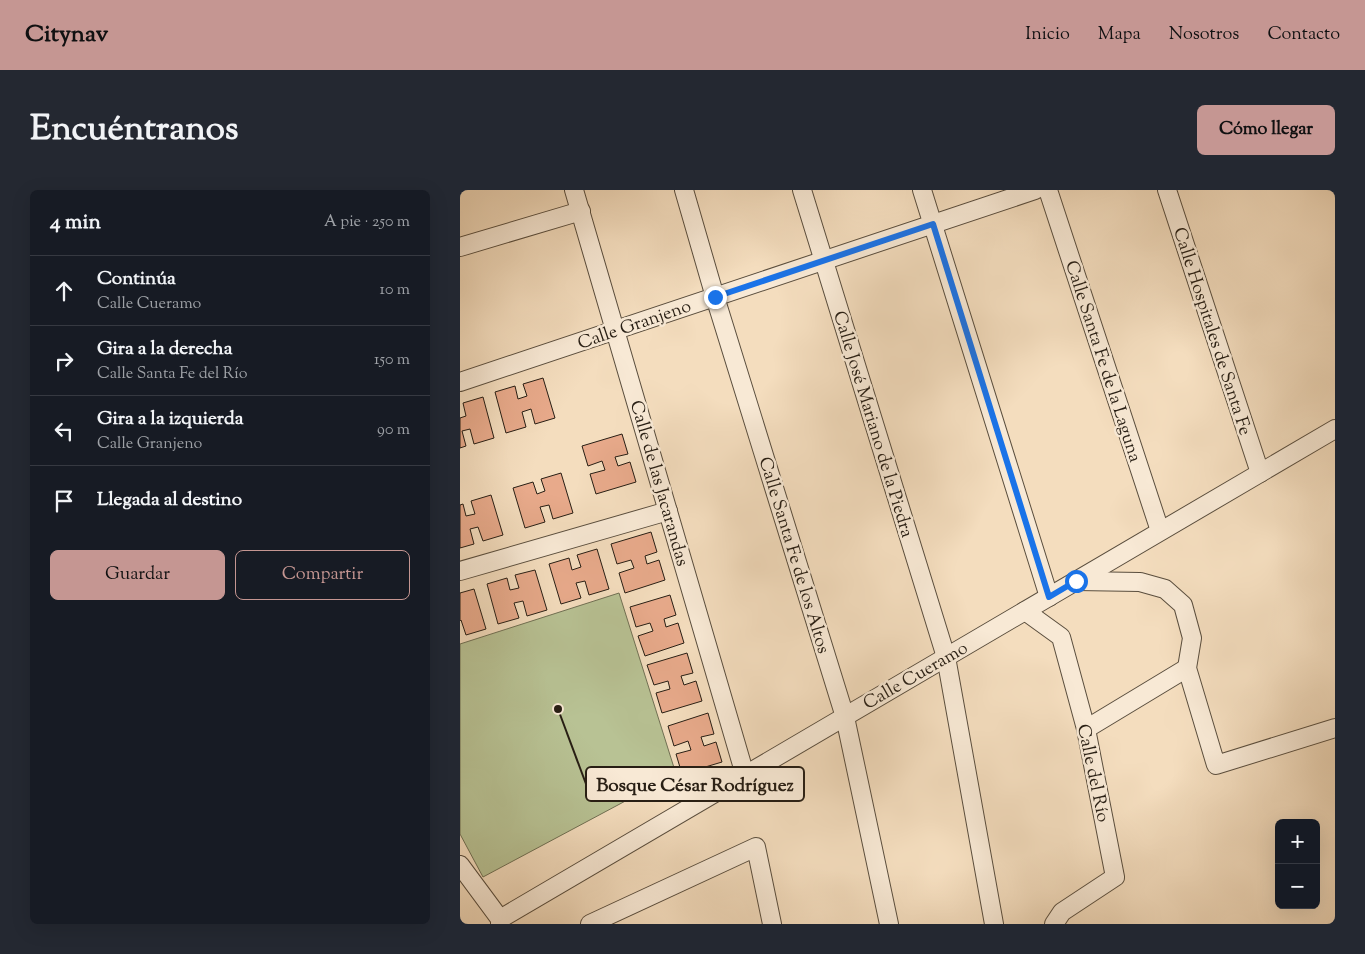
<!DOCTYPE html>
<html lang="es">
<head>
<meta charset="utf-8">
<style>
  body { margin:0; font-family:"Sorts Mill Goudy",serif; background:#242831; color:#f1f3f6 }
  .controls { position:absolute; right:15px; bottom:15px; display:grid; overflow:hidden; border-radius:8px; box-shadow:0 5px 20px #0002 }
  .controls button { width:45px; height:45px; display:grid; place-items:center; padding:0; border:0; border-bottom:1px solid #363941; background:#171b24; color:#f1f3f6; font:25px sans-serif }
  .stop { position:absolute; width:15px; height:15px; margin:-11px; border:4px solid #1a73e8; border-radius:50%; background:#fff }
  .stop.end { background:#1a73e8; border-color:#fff; box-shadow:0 1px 5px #0008 }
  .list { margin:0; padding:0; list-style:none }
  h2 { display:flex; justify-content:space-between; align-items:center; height:65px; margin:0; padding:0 20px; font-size:21px }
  h2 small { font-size:16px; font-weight:400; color:#9ea1a6 }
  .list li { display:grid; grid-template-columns:32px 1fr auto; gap:15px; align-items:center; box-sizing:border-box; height:70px; padding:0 20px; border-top:1px solid #363941 }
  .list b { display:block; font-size:19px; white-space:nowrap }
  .list p { margin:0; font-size:16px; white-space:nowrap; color:#9ea1a6 }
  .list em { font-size:16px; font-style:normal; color:#9ea1a6 }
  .actions { display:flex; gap:10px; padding:15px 20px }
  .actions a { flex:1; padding:11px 0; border:1px solid #c59692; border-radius:8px; text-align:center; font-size:18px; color:#c59692 }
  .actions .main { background:#c59692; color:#111 }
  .icon { flex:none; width:28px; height:28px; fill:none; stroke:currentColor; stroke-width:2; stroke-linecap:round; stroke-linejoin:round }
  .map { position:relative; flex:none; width:875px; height:734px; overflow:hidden; border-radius:8px }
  header { display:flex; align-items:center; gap:30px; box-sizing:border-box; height:70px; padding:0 25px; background:#c59692; color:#111 }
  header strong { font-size:24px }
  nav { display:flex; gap:28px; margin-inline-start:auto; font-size:18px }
  .intro { display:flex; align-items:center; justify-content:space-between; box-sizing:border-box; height:120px; padding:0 30px }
  h1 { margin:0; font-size:35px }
  .button { padding:12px 22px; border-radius:8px; background:#c59692; color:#111; font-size:18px; font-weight:700 }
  main { display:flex; gap:30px; padding:0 30px }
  aside { flex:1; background:#171b24; border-radius:8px; box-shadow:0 5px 20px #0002 }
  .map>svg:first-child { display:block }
  .green { fill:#b8c294; stroke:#707054 }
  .building { fill:#e8aa8b; stroke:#271e14 }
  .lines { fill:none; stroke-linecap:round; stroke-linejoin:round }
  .minor-casing { stroke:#5a4e3e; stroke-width:20 }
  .minor { stroke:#f8e9d5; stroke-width:18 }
  .route { stroke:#1a73e8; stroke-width:6 }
  .labels { text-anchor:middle; stroke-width:5; stroke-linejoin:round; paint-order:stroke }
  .street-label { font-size:18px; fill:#271e14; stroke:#f8e9d5 }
  .leader { fill:none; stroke:#271e14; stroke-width:2 }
  .callout-dot { fill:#271e14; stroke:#f8e9d5; stroke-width:2 }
  .callout { fill:#f8e9d5; stroke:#271e14; stroke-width:2 }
  .callout-label { font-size:19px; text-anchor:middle; font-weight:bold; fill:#271e14 }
</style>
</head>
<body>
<header>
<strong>Citynav</strong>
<nav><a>Inicio</a><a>Mapa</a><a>Nosotros</a><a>Contacto</a></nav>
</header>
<div class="intro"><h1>Encuéntranos</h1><a class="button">Cómo llegar</a></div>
<main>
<aside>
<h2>4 min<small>A pie · 250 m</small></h2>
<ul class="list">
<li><svg class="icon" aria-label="ahead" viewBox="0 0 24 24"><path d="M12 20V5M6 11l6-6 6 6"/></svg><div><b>Continúa</b><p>Calle Cueramo</p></div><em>10 m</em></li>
<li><svg class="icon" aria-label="right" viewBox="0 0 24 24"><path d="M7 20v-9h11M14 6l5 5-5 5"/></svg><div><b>Gira a la derecha</b><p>Calle Santa Fe del Río</p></div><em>150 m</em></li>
<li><svg class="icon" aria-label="left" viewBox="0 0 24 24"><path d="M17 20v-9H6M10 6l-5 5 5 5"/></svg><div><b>Gira a la izquierda</b><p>Calle Granjeno</p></div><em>90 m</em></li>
<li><svg class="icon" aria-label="arrive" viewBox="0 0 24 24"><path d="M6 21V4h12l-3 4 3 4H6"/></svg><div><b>Llegada al destino</b></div></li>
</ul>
<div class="actions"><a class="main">Guardar</a><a>Compartir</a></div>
</aside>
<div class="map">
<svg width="875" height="734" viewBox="0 0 875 734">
  <rect width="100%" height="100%" fill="#f4ddbe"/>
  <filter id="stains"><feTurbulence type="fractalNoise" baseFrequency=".004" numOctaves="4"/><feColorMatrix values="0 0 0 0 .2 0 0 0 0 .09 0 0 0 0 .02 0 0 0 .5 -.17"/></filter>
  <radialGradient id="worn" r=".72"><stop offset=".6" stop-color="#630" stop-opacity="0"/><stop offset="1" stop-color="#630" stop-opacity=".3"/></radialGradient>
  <path class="green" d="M159 403 216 584 23 687 0 644V454Z"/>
  <g class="building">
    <path d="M83 188 95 228 75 234 71 219 62 222 66 237 46 243 35 202 55 196 58 209 67 206 63 194Z"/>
    <path d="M23 207 34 248 14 254 10 239 2 241 6 256 0 258V228L6 226 3 213Z"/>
    <path d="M162 244 168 264 155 267 158 276 170 272 176 292 136 304 130 284 145 280 142 271 128 276 122 256Z"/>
    <path d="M101 283 113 323 93 329 89 315 80 317 85 332 65 338 53 298 73 292 77 304 85 301 81 289Z"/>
    <path d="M31 305 43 345 23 351 18 337 10 339 14 354 0 358V315L3 314 6 326 15 324 11 311Z"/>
    <path d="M191 342 197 362 185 366 187 374 199 370 205 390 165 403 159 383 174 378 171 370 157 374 151 354Z"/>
    <path d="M137 359 149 399 129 405 125 391 116 393 121 408 101 414 89 374 109 368 112 380 121 377 117 365Z"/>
    <path d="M75 380 87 420 67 426 63 411 54 413 59 428 38 434 27 394 47 388 50 400 59 398 55 385Z"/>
    <path d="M14 399 26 439 6 445 1 430 0 431V403Z"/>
    <path d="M210 405 216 425 204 429 206 437 218 433 224 453 185 466 178 446 193 441 190 433 176 437 170 417Z"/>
    <path d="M227 463 233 483 221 486 224 495 236 491 242 511 202 523 196 503 210 499 208 491 194 495 187 475Z"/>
    <path d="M248 523 254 544 241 547 244 556 256 552 262 572 222 584 216 564 231 560 228 551 214 556 208 536Z"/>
  </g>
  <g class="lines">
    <defs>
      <g id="minor">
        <path d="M114 0 285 585"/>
        <path d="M224 0 255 107 385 527 429 734"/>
        <path d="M342 0 486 467 534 734"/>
        <path d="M462 0 589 407"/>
        <path d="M588 0 700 341"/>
        <path d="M707 0 800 283"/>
        <path d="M0 57 121 21"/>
        <path d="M0 192 575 0"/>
        <path d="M0 381 208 321"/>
        <path d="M617 391 680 392 705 399 723 415 732 448 727 478 756 575 875 538"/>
        <path d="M565 421 601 447 626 539 655 687 602 722 594 734"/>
        <path d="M626 539 727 478"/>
        <path d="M0 675 40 729"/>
        <path d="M40 734V729L875 239"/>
        <path d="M130 734 296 657 312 734"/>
      </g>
    </defs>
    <use href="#minor" class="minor-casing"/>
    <use href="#minor" class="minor"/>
  </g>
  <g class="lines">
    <path class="route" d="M255 107 473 34 589 407 616 391"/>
  </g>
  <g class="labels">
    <g class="street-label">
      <text transform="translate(174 134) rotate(-19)" y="6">Calle Granjeno</text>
      <text transform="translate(753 141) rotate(72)" y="6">Calle Hospitales de Santa Fe</text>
      <text transform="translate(644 171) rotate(72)" y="6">Calle Santa Fe de la Laguna</text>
      <text transform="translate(414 234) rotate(73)" y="6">Calle José Mariano de la Piedra</text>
      <text transform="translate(200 293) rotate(74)" y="6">Calle de las Jacarandas</text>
      <text transform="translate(335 365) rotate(73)" y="6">Calle Santa Fe de los Altos</text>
      <text transform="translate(455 485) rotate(-30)" y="6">Calle Cueramo</text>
      <text transform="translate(634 583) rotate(78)" y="6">Calle del Río</text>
    </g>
  </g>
  <path class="leader" d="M98 519L126 594"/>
  <circle class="callout-dot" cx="98" cy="519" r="5"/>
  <rect class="callout" x="126" y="577" width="218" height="34" rx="5"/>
  <g class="callout-label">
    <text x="235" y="601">Bosque César Rodríguez</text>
  </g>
  <rect width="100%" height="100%" filter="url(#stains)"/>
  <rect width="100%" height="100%" fill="url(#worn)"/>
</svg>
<div class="controls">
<button>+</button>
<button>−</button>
</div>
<div class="stop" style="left:616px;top:391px"></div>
<div class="stop end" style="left:255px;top:107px"></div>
</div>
</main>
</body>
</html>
